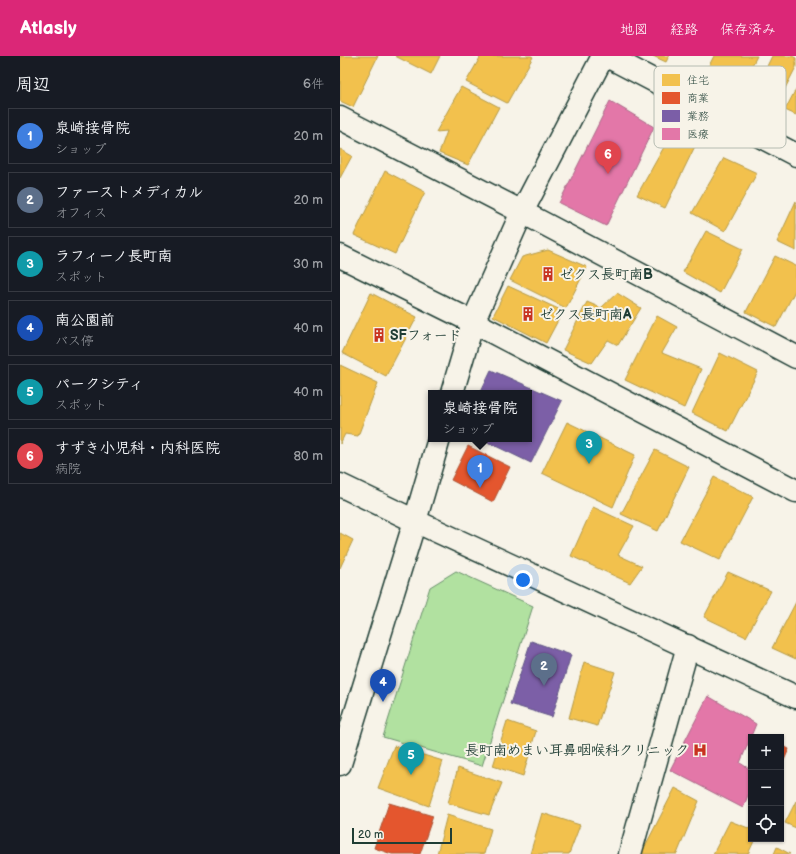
<!DOCTYPE html>
<html lang="ja">
<head>
<meta charset="utf-8">
<style>
  body { margin:0; font-family:"Balsamiq Sans","Klee One",sans-serif; background:#20242c; color:#f1f3f6 }
  .controls { position:absolute; right:12px; bottom:12px; display:grid; overflow:hidden; border-radius:0px; box-shadow:0 1px 3px #0004 }
  .controls button { width:36px; height:36px; display:grid; place-items:center; padding:0; border:0; border-bottom:1px solid #363941; background:#171b24; color:#f1f3f6; font:20px sans-serif }
  .scale { position:absolute; left:12px; bottom:10px; width:100px; box-sizing:border-box; padding-left:4px; border:2px solid #1f3d34; border-top:0; font-size:11px; line-height:14px; white-space:nowrap; color:#1f3d34; -webkit-text-stroke:3px #f7f3e8; paint-order:stroke }
  .you { position:absolute; left:183px; top:524px; width:14px; height:14px; margin:-10px; border:3px solid #fff; border-radius:50%; background:#1a73e8; box-shadow:0 0 0 6px #1a73e833 }
  .badge { display:grid; place-items:center; width:26px; height:26px; border-radius:50%; background:#db2777; color:#fff; font-size:13px; font-weight:700 }
  .pin { position:absolute; translate:-50% -33px; filter:drop-shadow(0 1px 2px #0008) }
  .pin::after { content:''; position:absolute; top:21px; width:14px; height:12px; background:inherit; clip-path:polygon(0 0,100% 0,50% 100%) }
  .popup { position:absolute; left:88px; top:334px; width:104px; height:52px; box-sizing:border-box; display:grid; place-content:center; border-radius:0px; background:#171b24; filter:drop-shadow(0 1px 3px #0005); font-size:13px; white-space:nowrap; color:#9ea1a6 }
  .popup b { font-size:15px; color:#f1f3f6 }
  .popup::after { content:''; position:absolute; left:50%; top:100%; margin-left:-8px; border:8px solid transparent; border-top-color:#171b24 }
  .list { margin:0; padding:0; list-style:none }
  h2 { display:flex; justify-content:space-between; align-items:center; height:52px; margin:0; padding:0 16px; font-size:17px }
  h2 small { font-size:13px; font-weight:400; color:#9ea1a6 }
  .list li { display:grid; grid-template-columns:26px 1fr auto; gap:12px; align-items:center; box-sizing:border-box; height:56px; margin:0 8px 8px; padding:0 8px; border:1px solid #363941; border-radius:0px }
  .list b { display:block; font-size:15px; white-space:nowrap }
  .list p { margin:0; font-size:13px; white-space:nowrap; color:#9ea1a6 }
  .list em { font-size:13px; font-style:normal; color:#9ea1a6 }
  .icon { flex:none; width:22px; height:22px; fill:none; stroke:currentColor; stroke-width:2; stroke-linecap:round; stroke-linejoin:round }
  .map { position:relative; flex:none; width:456px; height:798px; overflow:hidden }
  header { display:flex; align-items:center; gap:24px; box-sizing:border-box; height:56px; padding:0 20px; background:#db2777; color:#fff }
  header strong { font-size:19px }
  nav { display:flex; gap:22px; margin-inline-start:auto; font-size:14px }
  main { display:flex }
  aside { flex:1; background:#171b24 }
  .map>svg:first-child { display:block }
  .green { fill:#b1e1a0; stroke:#688f6a }
  .homes { fill:#f2c14e; stroke:#b39946 }
  .shops { fill:#e4572e; stroke:#a94f30 }
  .offices { fill:#7b5ea7; stroke:#5f5484 }
  .health { fill:#e377a8; stroke:#a86685 }
  .lines { fill:none; stroke-linecap:round; stroke-linejoin:round }
  .minor-casing { stroke:#1f3d34; stroke-width:25 }
  .tertiary-casing { stroke:#1f3d34; stroke-width:25 }
  .minor { stroke:#f7f3e8; stroke-width:22 }
  .tertiary { stroke:#f7f3e8; stroke-width:22 }
  .labels { text-anchor:middle; stroke-width:4; stroke-linejoin:round; paint-order:stroke }
  .poi-label { font-size:14px; font-weight:bold; fill:#1f3d34; stroke:#f7f3e8; text-anchor:start }
  .key { fill:#f7f3e8; stroke:#b6bcb2; stroke-width:1 }
  .key-label { font-size:11px; fill:#1f3d34 }
</style>
</head>
<body>
<header>
<strong>Atlasly</strong>
<nav><a>地図</a><a>経路</a><a>保存済み</a></nav>
</header>
<main>
<aside>
<h2>周辺<small>6件</small></h2>
<ul class="list">
<li><span class="badge" style="background:#3f7fe0">1</span><div><b>泉崎接骨院</b><p>ショップ</p></div><em>20 m</em></li>
<li><span class="badge" style="background:#5c6f8a">2</span><div><b>ファーストメディカル</b><p>オフィス</p></div><em>20 m</em></li>
<li><span class="badge" style="background:#0f9aa8">3</span><div><b>ラフィーノ長町南</b><p>スポット</p></div><em>30 m</em></li>
<li><span class="badge" style="background:#1a4fb4">4</span><div><b>南公園前</b><p>バス停</p></div><em>40 m</em></li>
<li><span class="badge" style="background:#0f9aa8">5</span><div><b>パークシティ</b><p>スポット</p></div><em>40 m</em></li>
<li><span class="badge" style="background:#e0444e">6</span><div><b>すずき小児科・内科医院</b><p>病院</p></div><em>80 m</em></li>
</ul>
</aside>
<div class="map">
<svg width="456" height="798" viewBox="0 0 456 798">
  <rect width="100%" height="100%" fill="#f7f3e8"/>
  <filter id="ink" filterUnits="userSpaceOnUse"><feTurbulence type="fractalNoise" baseFrequency=".025" numOctaves="2"/><feDisplacementMap in="SourceGraphic" scale="8" xChannelSelector="R" yChannelSelector="G"/><feConvolveMatrix kernelMatrix="1 2 1 2 8 2 1 2 1" color-interpolation-filters="sRGB"/></filter>
  <g filter="url(#ink)">
    <path class="green" d="M116 515 193 550 142 710 43 681 90 531Z"/>
    <g class="homes">
      <path d="M0 0H38L13 51 0 45Z"/>
      <path d="M55 0H100L91 18Z"/>
      <path d="M141 0H191L193 1 167 47 126 26Z"/>
      <path d="M313 0H329L326 6Z"/>
      <path d="M374 0H417L395 42 360 27Z"/>
      <path d="M432 0H452L456 2V11L437 48 414 37Z"/>
      <path d="M121 31 159 51 128 109 99 97 107 75 96 76Z"/>
      <path d="M456 33V59L445 54Z"/>
      <path d="M333 75 357 86 325 152 297 139Z"/>
      <path d="M0 93 12 100 0 122Z"/>
      <path d="M384 102 417 117 385 175 352 157Z"/>
      <path d="M45 115 85 136 55 198 14 179Z"/>
      <path d="M456 145V195L437 186Z"/>
      <path d="M366 175 403 193 380 237 343 216Z"/>
      <path d="M208 194 247 211 226 252 170 224 182 201Z"/>
      <path d="M435 200 456 210V233L436 271 406 256Z"/>
      <path d="M168 230 223 255 206 287 153 260Z"/>
      <path d="M31 237 77 261 46 320 2 297Z"/>
      <path d="M277 237 301 252 278 289 268 284 252 307 223 294 247 246 261 252Z"/>
      <path d="M317 260 337 271 322 297 361 313 344 352 285 324Z"/>
      <path d="M380 297 418 316 388 375 352 357Z"/>
      <path d="M0 309 38 327 18 380 5 378 0 388Z"/>
      <path d="M227 366 295 399 273 451 202 417Z"/>
      <path d="M315 394 349 411 318 475 281 458Z"/>
      <path d="M374 421 413 441 380 504 340 485Z"/>
      <path d="M253 451 294 470 278 499 302 510 290 527 231 500Z"/>
      <path d="M0 477 13 484 0 512Z"/>
      <path d="M388 516 431 535 406 581 364 561Z"/>
      <path d="M456 546V603L432 592Z"/>
      <path d="M244 606 275 616 257 670 229 662Z"/>
      <path d="M167 665 196 675 183 720 153 710Z"/>
      <path d="M54 690 103 705 89 750 38 732Z"/>
      <path d="M118 712 162 727 149 759 108 747Z"/>
      <path d="M335 732 359 745 337 798H301Z"/>
      <path d="M456 745V772L445 767Z"/>
      <path d="M202 757 240 769 229 798H190Z"/>
      <path d="M107 759 151 773 144 798H97Z"/>
      <path d="M390 765 411 773V783H415L408 798H373Z"/>
      <path d="M437 791 450 798H434Z"/>
    </g>
    <g class="shops">
      <path d="M128 390 170 411 153 446 111 424Z"/>
      <path d="M441 689 449 693 441 711Z"/>
      <path d="M49 747 93 760 80 798H52L34 792Z"/>
    </g>
    <g class="offices">
      <path d="M151 314 222 345 191 407 141 383H189V337H140Z"/>
      <path d="M191 585 231 599 212 661 170 648Z"/>
    </g>
    <g class="health">
      <path d="M270 45 314 71 266 170 219 147Z"/>
      <path d="M368 640 416 668 400 707 411 714V732L403 752 330 714Z"/>
    </g>
    <g class="lines">
      <defs>
        <g id="minor">
          <path d="M267 0 456 99"/>
          <path d="M0 62 182 156 456 301"/>
          <path d="M0 200 133 266 456 435"/>
          <path d="M290 798 348 590"/>
        </g>
        <g id="tertiary">
          <path d="M112 337 133 266 182 156 263 0"/>
          <path d="M0 429 75 465 456 641"/>
          <path d="M0 708 75 465 99 383"/>
        </g>
      </defs>
      <use href="#minor" class="minor-casing"/>
      <use href="#tertiary" class="tertiary-casing"/>
      <use href="#minor" class="minor"/>
      <use href="#tertiary" class="tertiary"/>
    </g>
  </g>
  <defs>
    <symbol id="building-bare" viewBox="-9 -9 18 18"><path d="M-4-6H4V6H1V3H-1V6H-4ZM-2.5-4.3h1.7v1.8h-1.7ZM.8-4.3h1.7v1.8H.8ZM-2.5-1h1.7V.8h-1.7ZM.8-1h1.7V.8H.8Z" fill="#c8321e" stroke="#f7f3e8" stroke-width="2.5" paint-order="stroke"/></symbol>
    <symbol id="hospital-bare" viewBox="-9 -9 18 18"><path d="M-5-5h3v3.5h4V-5h3V5h-3V1.5h-4V5h-3Z" fill="#c8321e" stroke="#f7f3e8" stroke-width="2.5" paint-order="stroke"/></symbol>
  </defs>
  <g fill-rule="evenodd">
    <use href="#building-bare" x="198" y="208" width="20" height="20"/>
    <use href="#building-bare" x="178" y="248" width="20" height="20"/>
    <use href="#building-bare" x="29" y="269" width="20" height="20"/>
    <use href="#hospital-bare" x="350" y="684" width="20" height="20"/>
  </g>
  <g class="labels">
    <g class="poi-label">
      <text x="219" y="223">ゼクス長町南B</text>
      <text x="199" y="263">ゼクス長町南A</text>
      <text x="50" y="284">SFフォード</text>
      <text x="349" y="699" text-anchor="end">長町南めまい耳鼻咽喉科クリニック</text>
    </g>
  </g>
  <rect x="314" y="10" width="132" height="82" rx="6" class="key"/>
  <rect x="322" y="18" width="18" height="12" fill="#f2c14e"/>
  <rect x="322" y="36" width="18" height="12" fill="#e4572e"/>
  <rect x="322" y="54" width="18" height="12" fill="#7b5ea7"/>
  <rect x="322" y="72" width="18" height="12" fill="#e377a8"/>
  <g class="key-label">
    <text x="347" y="28">住宅</text>
    <text x="347" y="46">商業</text>
    <text x="347" y="64">業務</text>
    <text x="347" y="82">医療</text>
  </g>
</svg>
<div class="controls">
<button>+</button>
<button>−</button>
<button><svg class="icon" aria-label="locate" viewBox="0 0 24 24"><circle cx="12" cy="12" r="6"/><path d="M12 2v4M12 18v4M2 12h4M18 12h4"/></svg></button>
</div>
<div class="scale">20 m</div>
<div class="you"></div>
<div class="pin badge" style="left:140px;top:432px;background:#3f7fe0">1</div>
<div class="popup"><b>泉崎接骨院</b>ショップ</div>
<div class="pin badge" style="left:204px;top:630px;background:#5c6f8a">2</div>
<div class="pin badge" style="left:249px;top:408px;background:#0f9aa8">3</div>
<div class="pin badge" style="left:43px;top:646px;background:#1a4fb4">4</div>
<div class="pin badge" style="left:71px;top:719px;background:#0f9aa8">5</div>
<div class="pin badge" style="left:268px;top:118px;background:#e0444e">6</div>
</div>
</main>
</body>
</html>
